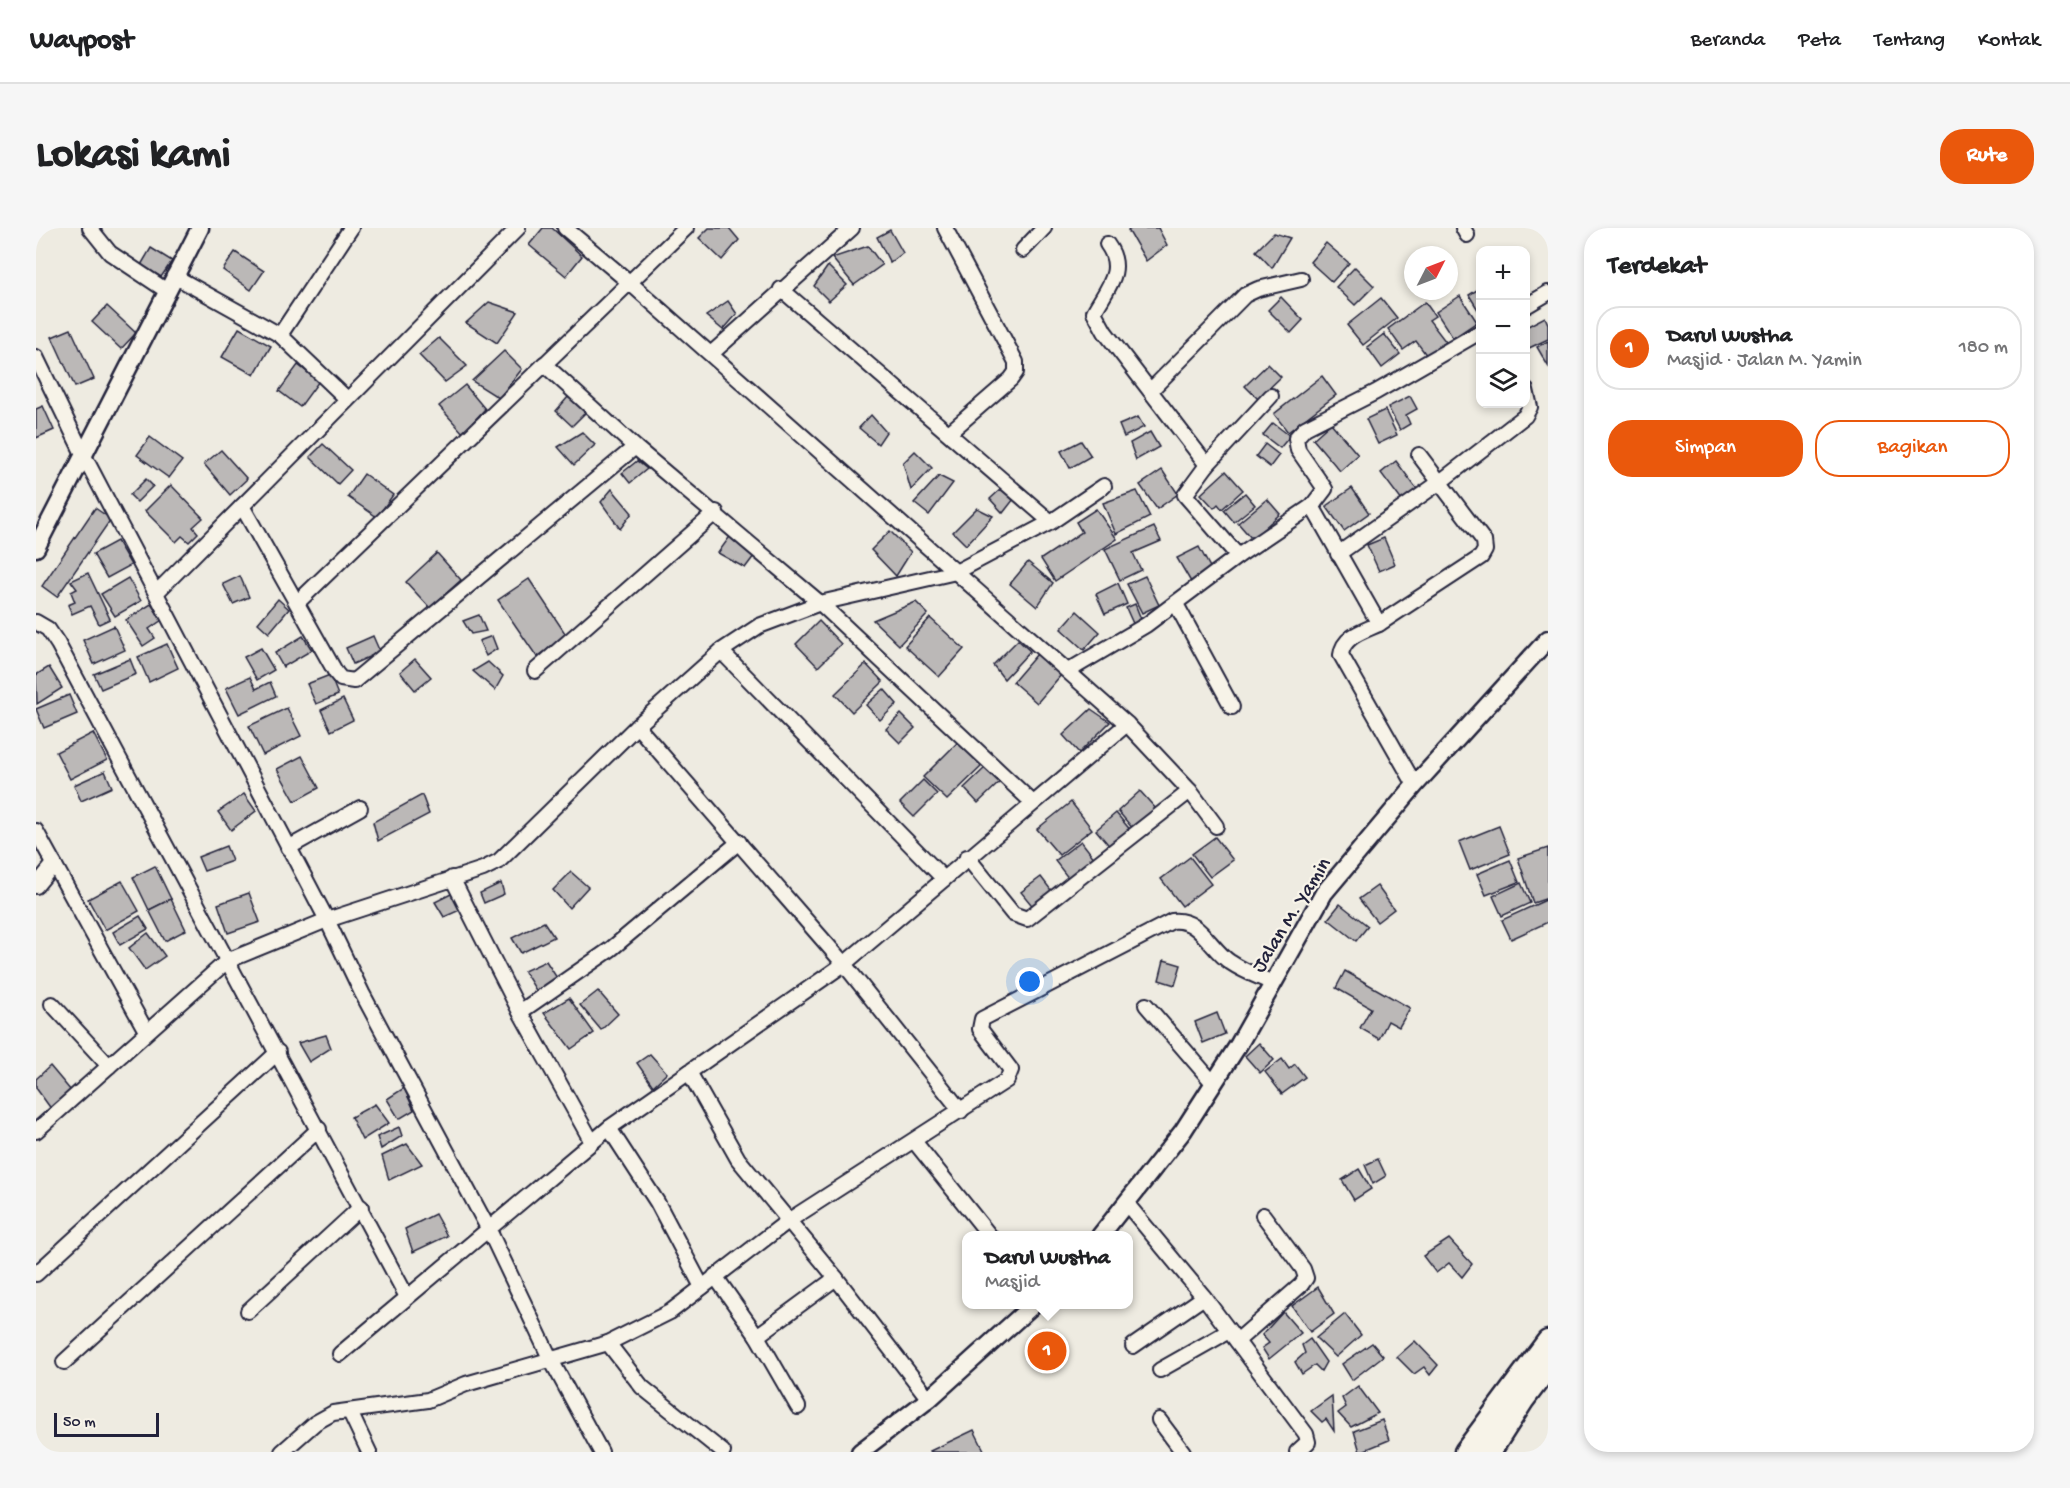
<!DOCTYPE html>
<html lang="id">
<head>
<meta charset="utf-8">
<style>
  body { margin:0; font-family:"Gochi Hand",sans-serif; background:#f6f6f6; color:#202124 }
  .controls { position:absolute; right:18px; top:18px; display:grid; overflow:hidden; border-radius:12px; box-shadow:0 3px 9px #0003 }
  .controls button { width:54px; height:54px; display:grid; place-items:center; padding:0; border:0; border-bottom:2px solid #e0e0e0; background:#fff; color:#202124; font:30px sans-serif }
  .compass { position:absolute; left:1368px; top:18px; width:54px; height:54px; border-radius:50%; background:#fff; box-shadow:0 3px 9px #0003; rotate:48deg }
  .scale { position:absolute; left:18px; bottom:15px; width:105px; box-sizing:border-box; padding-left:6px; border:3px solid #22223b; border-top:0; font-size:16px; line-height:21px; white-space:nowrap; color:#22223b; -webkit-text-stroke:4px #f7f3e8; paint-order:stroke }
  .you { position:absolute; left:994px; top:754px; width:21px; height:21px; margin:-15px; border:4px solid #fff; border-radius:50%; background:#1a73e8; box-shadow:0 0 0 9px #1a73e833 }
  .badge { display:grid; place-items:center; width:39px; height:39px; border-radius:50%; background:#ea580c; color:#fff; font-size:20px; font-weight:700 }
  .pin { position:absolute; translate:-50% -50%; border:3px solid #fff; box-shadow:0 2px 6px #0006 }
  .popup { position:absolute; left:926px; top:1003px; width:171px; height:78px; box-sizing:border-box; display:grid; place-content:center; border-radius:12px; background:#fff; filter:drop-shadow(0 2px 4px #0005); font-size:20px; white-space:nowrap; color:#757577 }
  .popup b { font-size:22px; color:#202124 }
  .popup::after { content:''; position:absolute; left:50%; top:100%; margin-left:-12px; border:12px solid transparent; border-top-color:#fff }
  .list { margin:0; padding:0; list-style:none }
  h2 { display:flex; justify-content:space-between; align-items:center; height:78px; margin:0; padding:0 24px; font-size:26px }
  h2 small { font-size:20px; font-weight:400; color:#757577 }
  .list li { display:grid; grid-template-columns:39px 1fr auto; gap:18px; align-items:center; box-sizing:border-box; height:84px; margin:0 12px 12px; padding:0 12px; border:2px solid #e0e0e0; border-radius:24px }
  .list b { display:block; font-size:22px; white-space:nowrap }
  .list p { margin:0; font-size:20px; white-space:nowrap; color:#757577 }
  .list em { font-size:20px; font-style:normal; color:#757577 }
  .actions { display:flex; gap:12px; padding:18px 24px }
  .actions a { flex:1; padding:14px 0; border:2px solid #ea580c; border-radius:24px; text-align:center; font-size:21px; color:#ea580c }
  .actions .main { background:#ea580c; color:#fff }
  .icon { flex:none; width:33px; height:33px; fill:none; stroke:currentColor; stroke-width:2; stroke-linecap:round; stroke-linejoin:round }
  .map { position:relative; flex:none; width:1512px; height:1224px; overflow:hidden; border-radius:24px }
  header { display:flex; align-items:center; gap:36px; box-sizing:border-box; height:84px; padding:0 30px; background:#fff; border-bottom:2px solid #e0e0e0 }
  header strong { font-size:28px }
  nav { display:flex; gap:33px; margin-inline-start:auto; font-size:21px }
  .intro { display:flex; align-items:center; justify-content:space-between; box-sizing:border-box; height:144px; padding:0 36px }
  h1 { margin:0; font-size:42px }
  .button { padding:15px 27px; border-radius:24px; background:#ea580c; color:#fff; font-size:21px; font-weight:700 }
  main { display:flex; gap:36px; padding:0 36px }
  aside { flex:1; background:#fff; border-radius:24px; box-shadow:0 3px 9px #0003 }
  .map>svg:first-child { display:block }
  .building { fill:#bbb8b7; stroke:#22223b; stroke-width:1.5 }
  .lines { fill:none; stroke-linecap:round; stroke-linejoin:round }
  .minor-casing { stroke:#22223b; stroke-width:18 }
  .tertiary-casing { stroke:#22223b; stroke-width:21 }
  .trunk-casing { stroke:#22223b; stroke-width:27 }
  .minor { stroke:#f7f3e8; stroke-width:14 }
  .tertiary { stroke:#f7f3e8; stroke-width:16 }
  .trunk { stroke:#f7f3e8; stroke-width:22 }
  .labels { text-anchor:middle; stroke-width:4.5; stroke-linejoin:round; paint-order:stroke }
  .street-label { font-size:21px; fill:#22223b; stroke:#f7f3e8 }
</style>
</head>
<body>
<header>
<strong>Waypost</strong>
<nav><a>Beranda</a><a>Peta</a><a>Tentang</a><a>Kontak</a></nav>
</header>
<div class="intro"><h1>Lokasi kami</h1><a class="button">Rute</a></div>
<main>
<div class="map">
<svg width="1512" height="1224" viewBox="0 0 1512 1224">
  <rect width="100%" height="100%" fill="#eeebe1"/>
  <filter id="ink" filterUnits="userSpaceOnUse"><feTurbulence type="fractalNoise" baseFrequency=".0167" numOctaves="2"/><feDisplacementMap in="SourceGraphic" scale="12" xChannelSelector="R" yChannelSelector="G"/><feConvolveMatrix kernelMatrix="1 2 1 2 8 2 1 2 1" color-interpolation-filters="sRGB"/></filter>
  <g filter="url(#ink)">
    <g class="building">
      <path d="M507 0H516L546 28 530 48 493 17Z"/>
      <path d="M673 0H693L703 12 686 32 663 10Z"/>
      <path d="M1096 0H1122L1131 17 1110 33 1092 2Z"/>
      <path d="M854 2 867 25 854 35 841 9Z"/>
      <path d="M1238 5 1254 10 1236 40 1220 23Z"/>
      <path d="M1290 15 1313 35 1296 54 1274 34Z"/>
      <path d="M832 18 846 37 818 57 796 30Z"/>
      <path d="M115 20 136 33 125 49 105 37Z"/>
      <path d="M199 24 228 43 215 62 187 42Z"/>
      <path d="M792 38 811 57 793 73 778 58Z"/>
      <path d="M1319 39 1338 58 1319 77 1300 59Z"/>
      <path d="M1444 60V85L1433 67Z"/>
      <path d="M1424 68 1441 94 1417 110 1400 84Z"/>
      <path d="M1245 69 1267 92 1255 105 1232 82Z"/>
      <path d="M1345 70 1361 90 1327 117 1311 97Z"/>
      <path d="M692 73 701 86 687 102 670 88Z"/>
      <path d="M453 74 482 84 461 115 430 95Z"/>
      <path d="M1389 74 1399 88 1393 92 1410 114 1391 128 1380 113 1367 122 1352 101Z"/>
      <path d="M71 78 100 105 85 121 56 94Z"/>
      <path d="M1509 89 1512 96V111L1491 121 1490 99Z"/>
      <path d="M203 100 235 118 218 147 186 129Z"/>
      <path d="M35 101 58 151 39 159 16 109Z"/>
      <path d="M1348 106 1364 126 1346 140 1331 119Z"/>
      <path d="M403 110 431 138 409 154 383 127Z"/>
      <path d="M1512 113V138L1501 119Z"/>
      <path d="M468 123 486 141 463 170 436 153Z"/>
      <path d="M1232 136 1245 149 1222 171 1209 158Z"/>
      <path d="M262 137 283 153 264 179 243 163Z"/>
      <path d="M1286 148 1300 167 1252 204 1238 186Z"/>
      <path d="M429 157 449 181 427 205 403 178Z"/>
      <path d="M1374 168 1381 181 1370 187 1374 196 1364 202 1352 179Z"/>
      <path d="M532 169 550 184 536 198 520 183Z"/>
      <path d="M7 178 18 202 0 210V181Z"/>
      <path d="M1349 182 1361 207 1342 216 1330 191Z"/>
      <path d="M835 187 850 204 842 216 823 200Z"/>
      <path d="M1102 189 1108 199 1088 209 1083 197Z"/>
      <path d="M1237 195 1254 208 1244 220 1227 207Z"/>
      <path d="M1295 195 1322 227 1304 243 1277 211Z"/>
      <path d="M546 204 559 217 538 237 522 219Z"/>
      <path d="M1114 204 1123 219 1100 232 1094 215Z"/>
      <path d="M114 209 146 233 133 250 101 227Z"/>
      <path d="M1045 213 1055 228 1034 240 1025 223Z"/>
      <path d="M287 216 315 242 302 256 274 229Z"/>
      <path d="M1229 216 1243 227 1234 239 1220 228Z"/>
      <path d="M185 222 211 251 194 267 168 236Z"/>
      <path d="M879 223 896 240 875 262 867 235Z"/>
      <path d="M601 233 611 241 594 255 586 245Z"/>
      <path d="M1360 233 1381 261 1366 273 1345 245Z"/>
      <path d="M1126 242 1142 266 1121 281 1104 257Z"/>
      <path d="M1190 243 1207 262 1186 281 1182 276 1178 280 1165 266Z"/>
      <path d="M328 246 357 267 341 289 312 269Z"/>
      <path d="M903 248 917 255 893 287 878 275Z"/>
      <path d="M110 251 117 258 101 274 94 267Z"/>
      <path d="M135 257 167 290 157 299 162 305 153 314 146 308 140 314 109 283Z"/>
      <path d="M1316 260 1333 285 1308 303 1290 278Z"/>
      <path d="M576 261 596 285 584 301 565 274Z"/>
      <path d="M965 261 978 271 967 285 954 271Z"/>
      <path d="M1101 263 1114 289 1080 306 1067 275Z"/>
      <path d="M1209 265 1219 277 1198 294 1188 282Z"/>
      <path d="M1231 271 1244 286 1216 311 1202 295Z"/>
      <path d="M59 280 75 291 21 369 6 358Z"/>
      <path d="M941 280 957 288 930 317 917 304Z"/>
      <path d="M1060 281 1081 311 1019 353 1005 331 1046 304 1040 294Z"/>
      <path d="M1118 299 1125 313 1097 325 1105 342 1084 352 1069 321Z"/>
      <path d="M854 303 875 324 860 348 835 322Z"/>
      <path d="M695 307 718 328 709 340 682 325Z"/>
      <path d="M1348 310 1359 336 1343 343 1331 317Z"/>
      <path d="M81 313 95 337 71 350 57 326Z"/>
      <path d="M1163 319 1176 343 1155 354 1141 330Z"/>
      <path d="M401 325 425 352 394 380 370 354Z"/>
      <path d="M992 334 1017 355 1001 379 974 356Z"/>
      <path d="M52 345 74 391 63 396 54 378 36 386 32 377 39 374 35 364 41 361 35 353Z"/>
      <path d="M204 348 213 369 197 376 187 356Z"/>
      <path d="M1109 348 1123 377 1106 385 1091 356Z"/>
      <path d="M92 350 105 373 79 388 65 366Z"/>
      <path d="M493 351 531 408 501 429 462 372Z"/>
      <path d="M1082 355 1091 376 1069 386 1060 366Z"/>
      <path d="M242 371 253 381 233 405 222 395Z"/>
      <path d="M880 374 892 386 863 417 837 392Z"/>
      <path d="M115 376 126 392 113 401 119 410 107 418 90 392Z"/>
      <path d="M1099 376 1107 396 1099 400 1090 380Z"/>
      <path d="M1041 383 1064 404 1048 422 1025 401Z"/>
      <path d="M443 387 450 403 435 406 427 393Z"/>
      <path d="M894 390 928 421 903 449 869 418Z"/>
      <path d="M783 393 805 416 782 439 760 416Z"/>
      <path d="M78 398 89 422 58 436 47 412Z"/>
      <path d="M267 408 276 422 247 439 239 425Z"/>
      <path d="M337 408 344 424 317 436 310 420Z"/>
      <path d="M456 408 461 421 450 428 443 413Z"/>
      <path d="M982 412 994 423 968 451 957 437Z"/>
      <path d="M131 416 142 440 113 454 102 429Z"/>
      <path d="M225 420 238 442 221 452 208 429Z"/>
      <path d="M1001 426 1025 447 1001 475 977 454Z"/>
      <path d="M94 431 100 446 65 461 58 446Z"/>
      <path d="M379 431 395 449 379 462 364 444Z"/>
      <path d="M452 434 467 448 459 462 437 443Z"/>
      <path d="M830 436 847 454 816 484 799 466Z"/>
      <path d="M13 439 26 460 1 476 0 447Z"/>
      <path d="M294 447 302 467 280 476 271 456Z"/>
      <path d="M214 449 220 461 234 454 240 468 203 486 190 460Z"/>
      <path d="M848 461 861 476 844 492 830 477Z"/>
      <path d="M33 467 41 486 8 500 0 481Z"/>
      <path d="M307 471 317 492 295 503 285 482Z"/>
      <path d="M251 480 265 508 227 527 213 498Z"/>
      <path d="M1055 481 1074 494 1043 525 1027 507Z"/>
      <path d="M865 486 879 500 864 515 850 501Z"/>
      <path d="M57 505 71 532 34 551 20 524Z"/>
      <path d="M924 512 948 536 911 572 887 549Z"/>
      <path d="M266 528 283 560 259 573 241 541Z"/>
      <path d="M951 538 965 553 942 575 928 560Z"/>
      <path d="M69 543 76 559 45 573 38 557Z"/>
      <path d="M887 552 901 566 878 589 864 575Z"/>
      <path d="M1104 563 1121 582 1098 602 1082 583Z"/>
      <path d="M208 566 220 583 195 602 182 584Z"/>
      <path d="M386 567 393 586 342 613 337 594Z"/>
      <path d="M1035 574 1056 601 1023 627 1001 601Z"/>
      <path d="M1080 585 1096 604 1076 621 1060 602Z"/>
      <path d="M1463 598 1474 626 1434 642 1423 614Z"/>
      <path d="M1179 609 1197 632 1174 649 1156 626Z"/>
      <path d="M1045 613 1059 631 1033 651 1019 633Z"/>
      <path d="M190 618 196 633 168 643 162 629Z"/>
      <path d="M1512 620V670L1497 675 1482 630Z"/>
      <path d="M1154 629 1175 656 1146 678 1125 651Z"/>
      <path d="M1474 632 1483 654 1450 667 1441 646Z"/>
      <path d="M119 638 135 671 113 682 97 649Z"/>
      <path d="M535 644 552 659 533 680 517 662Z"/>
      <path d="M1005 649 1018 666 999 681 985 664Z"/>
      <path d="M86 653 103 683 69 702 52 671Z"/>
      <path d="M465 655 468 666 448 675 444 665Z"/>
      <path d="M1485 655 1494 675 1466 688 1457 668Z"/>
      <path d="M1341 658 1358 681 1341 694 1323 671Z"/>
      <path d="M213 665 224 694 192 705 182 676Z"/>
      <path d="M415 666 424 682 408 689 399 674Z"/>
      <path d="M135 671 150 702 129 713 113 682Z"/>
      <path d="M1512 671V694L1475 711 1466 692Z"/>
      <path d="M1304 676 1332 698 1320 713 1292 691Z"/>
      <path d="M104 688 112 701 84 717 77 704Z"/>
      <path d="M508 694 518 709 485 725 476 710Z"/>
      <path d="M112 705 129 728 109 742 93 720Z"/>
      <path d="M1128 732 1145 737 1139 757 1123 752Z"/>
      <path d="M510 733 521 750 501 764 488 743Z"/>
      <path d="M1309 743 1374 780 1363 799 1352 793 1343 811 1324 800 1335 780 1300 760Z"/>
      <path d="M562 763 582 786 565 802 544 777Z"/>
      <path d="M533 770 558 805 535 821 508 785Z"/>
      <path d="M1181 785 1189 806 1167 815 1159 794Z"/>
      <path d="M290 807 295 820 273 834 262 815Z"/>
      <path d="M1223 815 1238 832 1224 845 1209 828Z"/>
      <path d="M614 826 631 845 617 858 601 835Z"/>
      <path d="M1246 831 1253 841 1259 836 1269 849 1246 866 1229 844Z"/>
      <path d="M14 838 35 863 16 882 0 860V851Z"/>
      <path d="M368 860 378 882 363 891 351 871Z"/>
      <path d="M339 876 353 895 326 912 315 889Z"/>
      <path d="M363 899 366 908 345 921 341 909Z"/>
      <path d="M371 916 386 936 353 952 346 928Z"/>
      <path d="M1342 931 1350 948 1337 956 1329 937Z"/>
      <path d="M1323 941 1335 961 1318 972 1306 952Z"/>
      <path d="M399 986 411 1008 377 1024 369 1001Z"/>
      <path d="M1413 1011 1436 1036 1426 1049 1413 1035 1400 1045 1387 1028Z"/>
      <path d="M1282 1059 1298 1086 1274 1104 1256 1078Z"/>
      <path d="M1247 1084 1265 1105 1233 1131 1226 1120 1233 1115 1226 1107Z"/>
      <path d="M1309 1086 1325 1107 1300 1129 1280 1110Z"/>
      <path d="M1013 1108 1026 1129 1009 1139 996 1118Z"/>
      <path d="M1274 1111 1290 1134 1285 1143 1279 1137 1266 1146 1259 1134 1269 1125 1266 1117Z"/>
      <path d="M1379 1113 1402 1137 1394 1147 1388 1139 1378 1146 1361 1129Z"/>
      <path d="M1336 1115 1347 1128 1316 1152 1306 1136Z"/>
      <path d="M1322 1158 1342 1185 1315 1199 1302 1185 1310 1179 1306 1170Z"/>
      <path d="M1296 1168 1298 1203 1290 1191 1286 1194 1275 1183Z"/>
      <path d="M1346 1192 1353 1212 1324 1224 1318 1203Z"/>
      <path d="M938 1202 949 1224H895L894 1223Z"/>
    </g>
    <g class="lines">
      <defs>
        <g id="minor">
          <path d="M54 0 74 25 131 63"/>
          <path d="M529 0 593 54 1091 496 1154 563 1180 598"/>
          <path d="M909 0 980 134V144L975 151 914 204"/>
          <path d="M1427 0 1431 7"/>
          <path d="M1071 16C1090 42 1071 60 1058 84L1069 104 1171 237"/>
          <path d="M987 22 1008 0"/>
          <path d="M138 48 244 107 311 171"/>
          <path d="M745 61 1015 294"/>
          <path d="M1490 78 1512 65"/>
          <path d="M244 107 315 0"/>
          <path d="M675 126 816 0"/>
          <path d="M0 129 47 226 291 692 326 765 452 1000 514 1130 565 1224"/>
          <path d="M508 136 599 219 784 375 997 575"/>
          <path d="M1115 162 1209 67 1222 61 1265 51"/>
          <path d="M206 278 300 445 305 451 318 453 599 219"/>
          <path d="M1276 278 1343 396 1445 329 1449 322 1448 313 1383 227"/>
          <path d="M1302 326 1404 254 1489 188 1494 179 1490 162"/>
          <path d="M1202 328 1149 267 1171 237 1235 168"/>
          <path d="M120 365 482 0"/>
          <path d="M262 374 650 0"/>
          <path d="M1140 376 1196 479"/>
          <path d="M0 394 12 401 22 416 371 1069"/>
          <path d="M1343 396C1328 403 1307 408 1305 427L1379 557"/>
          <path d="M685 423 908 651"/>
          <path d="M499 443 680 284"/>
          <path d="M1032 443 1110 397 1202 328 1276 278 1289 261 1262 222 1260 210 1269 200 1340 164 1444 104"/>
          <path d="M601 498 808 736 925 883"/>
          <path d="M0 603 110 803"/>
          <path d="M252 620 324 580"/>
          <path d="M931 629 977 686 991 691 1154 563"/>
          <path d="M416 650 484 784 556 914"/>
          <path d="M0 658 18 636"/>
          <path d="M16 776 73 838"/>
          <path d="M1110 777 1178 856"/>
          <path d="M484 784 575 721 703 614"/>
          <path d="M653 844 702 931 800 1050 893 1171"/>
          <path d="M573 900 621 974 666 1059"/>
          <path d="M0 903 191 733 291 692 447 641 463 633 601 498 685 423 723 398 784 375 920 344 1015 294 1068 258"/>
          <path d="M878 913 954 1008"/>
          <path d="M1091 976 1168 1069 1270 1206 1272 1214 1261 1224"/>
          <path d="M0 1046 242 824"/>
          <path d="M679 1048 721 1108 762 1179"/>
          <path d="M212 1083 325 979"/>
          <path d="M721 1108 800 1050"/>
          <path d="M1201 1113 1265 1057 1270 1050 1267 1041 1227 987"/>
          <path d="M572 1115 606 1159 687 1224"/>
          <path d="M1097 1118 1168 1069"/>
          <path d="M304 1126 573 900 808 736 1091 496"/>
          <path d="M28 1134 283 901"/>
          <path d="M1124 1142 1193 1103"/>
          <path d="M314 1184 333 1224"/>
          <path d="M1123 1192 1147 1224"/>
          <path d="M246 1224 279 1195 297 1185 392 1172 430 1156 572 1115 634 1084 752 993 971 852 975 842 944 801 946 791 1136 693C1164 690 1174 721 1194 734 1207 743 1223 749 1237 755"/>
        </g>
        <g id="tertiary">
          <path d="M0 320 164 0"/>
          <path d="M1064 1008 1147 903 1203 816 1288 665 1379 557 1512 411"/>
          <path d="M824 1224 893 1171 998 1076"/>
        </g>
        <g id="trunk">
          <path d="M1430 1224 1512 1114"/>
          <path d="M1453 1224 1487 1171 1512 1138"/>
        </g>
      </defs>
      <use href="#minor" class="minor-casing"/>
      <use href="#tertiary" class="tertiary-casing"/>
      <use href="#trunk" class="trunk-casing"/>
      <use href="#minor" class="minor"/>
      <use href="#tertiary" class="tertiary"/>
      <use href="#trunk" class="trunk"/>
    </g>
  </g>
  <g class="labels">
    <g class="street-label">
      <text transform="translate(1254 686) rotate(-58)" y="7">Jalan M. Yamin</text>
    </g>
  </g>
</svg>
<div class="controls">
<button>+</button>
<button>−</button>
<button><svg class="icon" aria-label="layers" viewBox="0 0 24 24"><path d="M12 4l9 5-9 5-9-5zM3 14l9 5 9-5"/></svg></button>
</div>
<svg class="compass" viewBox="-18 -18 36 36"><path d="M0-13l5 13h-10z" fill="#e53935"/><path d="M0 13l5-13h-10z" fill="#757577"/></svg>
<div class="scale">50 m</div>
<div class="you"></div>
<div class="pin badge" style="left:1011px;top:1123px">1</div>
<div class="popup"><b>Darul Wustha</b>Masjid</div>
</div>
<aside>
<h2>Terdekat<small></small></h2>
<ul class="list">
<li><span class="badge">1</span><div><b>Darul Wustha</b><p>Masjid · Jalan M. Yamin</p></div><em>180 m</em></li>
</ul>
<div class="actions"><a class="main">Simpan</a><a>Bagikan</a></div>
</aside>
</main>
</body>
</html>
